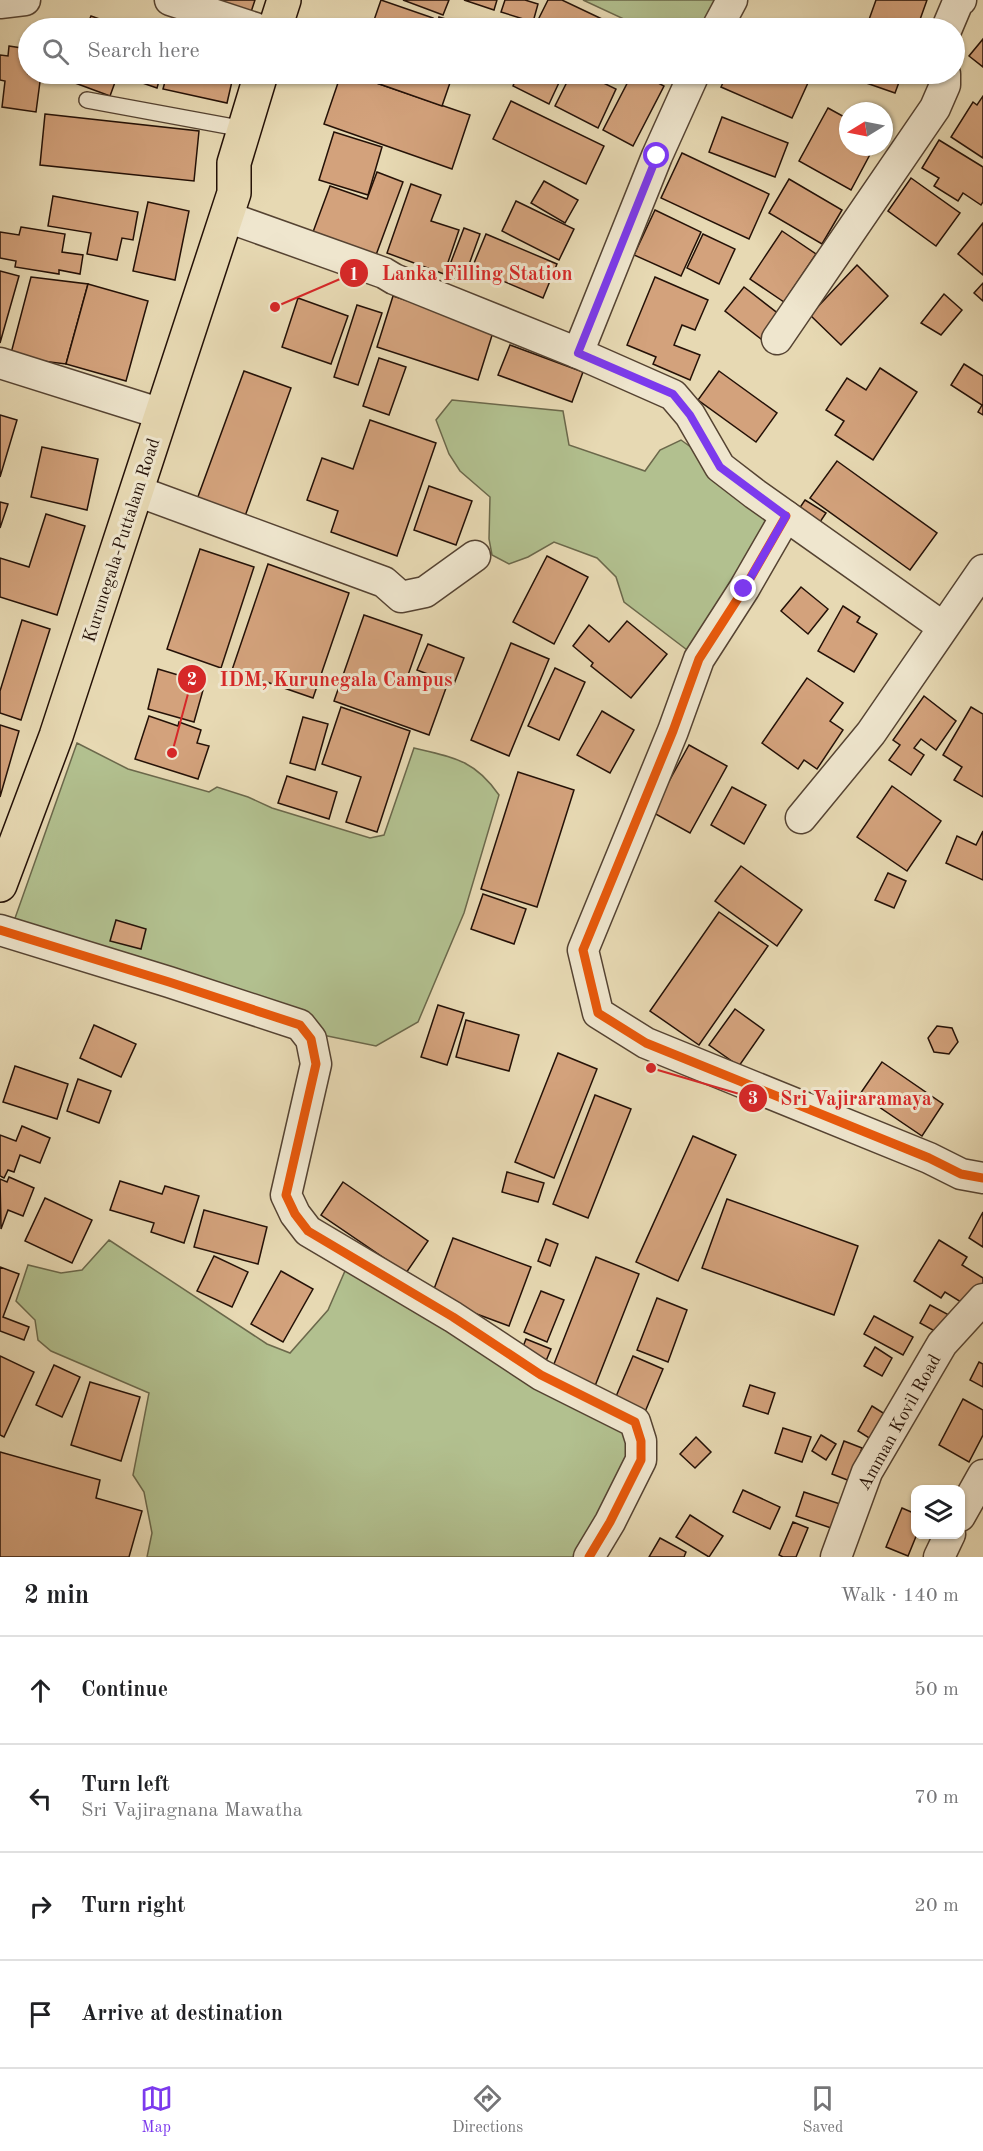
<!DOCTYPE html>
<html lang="en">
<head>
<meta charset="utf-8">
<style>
  body { margin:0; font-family:"Old Standard TT",serif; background:#f6f6f6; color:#202124 }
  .controls { position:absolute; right:18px; bottom:18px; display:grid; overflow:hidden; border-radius:12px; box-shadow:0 2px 4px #0004 }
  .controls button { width:54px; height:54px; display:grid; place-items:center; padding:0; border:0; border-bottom:2px solid #e0e0e0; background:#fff; color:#202124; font:30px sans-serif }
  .compass { position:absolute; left:839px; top:102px; width:54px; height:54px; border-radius:50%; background:#fff; box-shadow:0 2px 4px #0004; rotate:260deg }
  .stop { position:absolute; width:18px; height:18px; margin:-14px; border:4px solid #7c3aed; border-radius:50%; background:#fff }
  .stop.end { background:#7c3aed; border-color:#fff; box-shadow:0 2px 6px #0008 }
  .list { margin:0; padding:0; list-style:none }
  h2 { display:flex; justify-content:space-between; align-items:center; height:78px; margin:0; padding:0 24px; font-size:26px }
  h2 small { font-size:20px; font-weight:400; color:#757577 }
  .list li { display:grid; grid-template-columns:39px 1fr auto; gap:18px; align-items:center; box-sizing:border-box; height:108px; padding:0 24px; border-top:2px solid #e0e0e0 }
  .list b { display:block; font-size:22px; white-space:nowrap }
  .list p { margin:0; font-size:20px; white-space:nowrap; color:#757577 }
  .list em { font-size:20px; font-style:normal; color:#757577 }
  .icon { flex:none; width:33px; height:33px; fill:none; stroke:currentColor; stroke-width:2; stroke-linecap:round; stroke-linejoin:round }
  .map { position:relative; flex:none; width:983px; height:1557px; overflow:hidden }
  .search { position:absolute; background:#fff; box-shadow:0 2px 4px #0004; left:18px; right:18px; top:18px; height:66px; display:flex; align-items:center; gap:15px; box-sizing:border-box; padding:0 21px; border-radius:33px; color:#757577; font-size:22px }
  .sheet { height:510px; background:#fff }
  nav { display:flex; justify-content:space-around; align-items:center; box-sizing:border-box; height:84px; border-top:2px solid #e0e0e0; background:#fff; font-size:16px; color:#757577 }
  nav a { display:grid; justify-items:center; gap:3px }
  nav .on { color:#7c3aed }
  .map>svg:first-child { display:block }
  .green { fill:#b2c08f; stroke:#6b684b; stroke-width:1.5 }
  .building { fill:#d3a27c; stroke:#241107; stroke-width:1.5 }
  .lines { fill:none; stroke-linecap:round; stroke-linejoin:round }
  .service-casing { stroke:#554332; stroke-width:18 }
  .minor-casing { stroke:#554332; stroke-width:33 }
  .trunk-casing { stroke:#241107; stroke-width:36 }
  .service { stroke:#efe6ce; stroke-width:15 }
  .minor { stroke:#efe6ce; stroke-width:30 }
  .trunk { stroke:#e7d9b3; stroke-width:33 }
  .cycleway-casing { stroke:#efe6ce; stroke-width:13 }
  .cycleway { stroke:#e8590c; stroke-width:9 }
  .route { stroke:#7c3aed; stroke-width:8 }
  .labels { text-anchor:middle; stroke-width:6; stroke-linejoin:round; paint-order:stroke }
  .street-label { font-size:18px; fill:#241107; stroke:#efe6ce }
  .leader { fill:none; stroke:#d62828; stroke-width:2 }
  .callout-dot { fill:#d62828; stroke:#efe6ce; stroke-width:2 }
  .mark-label { font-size:18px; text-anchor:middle; font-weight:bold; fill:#fff }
  .callout-label { font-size:20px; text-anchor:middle; font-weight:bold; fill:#d62828; stroke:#efe6ce; stroke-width:6; stroke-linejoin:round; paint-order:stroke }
</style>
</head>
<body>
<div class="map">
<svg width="983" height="1557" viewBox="0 0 983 1557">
  <rect width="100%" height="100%" fill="#e7d9b3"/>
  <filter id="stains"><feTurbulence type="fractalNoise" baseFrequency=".00333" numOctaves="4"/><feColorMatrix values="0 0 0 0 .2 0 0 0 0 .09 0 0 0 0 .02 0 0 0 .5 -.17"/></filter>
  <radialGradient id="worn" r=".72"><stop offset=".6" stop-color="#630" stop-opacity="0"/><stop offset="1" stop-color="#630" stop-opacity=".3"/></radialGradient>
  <g class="green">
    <path d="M583 0H732L717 28H640L639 26Z"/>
    <path d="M452 400 563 411 569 445 645 471 660 450 681 440 786 516 699 659 624 602 616 577 597 558 554 542 528 557 509 564 492 555 489 539 490 497 460 471 449 454 436 420Z"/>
    <path d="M77 743 128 769 209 792 217 787 248 797 272 808 370 838 384 835 414 748C453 757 475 760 499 795L464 913 418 1022 376 1046 308 1032 14 921Z"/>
    <path d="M109 1240 267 1344 290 1353 328 1310 348 1264 629 1426 625 1470 574 1557H147L152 1533 144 1492 133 1475 149 1393 51 1351 38 1340 35 1320 16 1301 28 1265 61 1273 82 1270Z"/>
  </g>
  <g class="building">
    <path d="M197 0H255L249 18Z"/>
    <path d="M381 0 433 18 430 28H380L372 26Z"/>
    <path d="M403 0H449L443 15Z"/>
    <path d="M464 0H497L494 10Z"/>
    <path d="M505 0H525L538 4 533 22 501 12Z"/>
    <path d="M548 0H562L621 28H534Z"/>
    <path d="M876 0H927L917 28H866Z"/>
    <path d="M91 16 125 28H86Z"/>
    <path d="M439 17 476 28H436Z"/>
    <path d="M983 39V67L969 56Z"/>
    <path d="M9 46 28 49V74H41L36 112 2 107 5 81 0 80V55L8 56Z"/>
    <path d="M69 74H118L110 96 67 80Z"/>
    <path d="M129 74H161L157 88 128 78Z"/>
    <path d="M167 74H217L233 77 227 103 163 89Z"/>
    <path d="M341 74H350L470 115 452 169 324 124Z"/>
    <path d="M351 74H453L442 106Z"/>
    <path d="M518 74H563L549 104 513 86Z"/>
    <path d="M571 74H585L616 89 598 128 555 106Z"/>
    <path d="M632 74H641L664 86 633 146 603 130Z"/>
    <path d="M727 74H812L792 118 721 87Z"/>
    <path d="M850 74H902L895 93 849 77Z"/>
    <path d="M983 96V158L951 137 973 102 977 105Z"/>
    <path d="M511 101 604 146 586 184 493 139Z"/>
    <path d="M828 108 848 119V147H874L851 190 799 161Z"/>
    <path d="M45 114 199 131 194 181 40 165Z"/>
    <path d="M722 117 788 143 775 177 709 152Z"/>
    <path d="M334 132 382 147 368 195 319 180Z"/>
    <path d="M939 140 983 167V202L981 205 963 193 958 201 934 186 939 178 922 168Z"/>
    <path d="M682 153 769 194 749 239 661 198Z"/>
    <path d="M377 172 403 182 376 255 313 232 330 186 367 199Z"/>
    <path d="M911 178 960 213 936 246 888 211Z"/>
    <path d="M789 179 842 210 822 244 769 213Z"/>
    <path d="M544 181 578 200 565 223 531 203Z"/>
    <path d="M411 184 441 195 431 221 459 230 444 274 387 253Z"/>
    <path d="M53 196 138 212 133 240 122 238 117 260 87 254 91 233 48 226Z"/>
    <path d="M516 201 574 229 559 260 502 231Z"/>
    <path d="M148 202 189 211 175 280 133 271Z"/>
    <path d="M655 210 701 232 681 276 634 255Z"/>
    <path d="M983 223V275L958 254Z"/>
    <path d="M21 227 65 234 62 252 83 255 80 274 59 270V274L15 267 16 261 0 258V232L19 235Z"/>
    <path d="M464 228 480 234 463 281 446 275Z"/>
    <path d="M782 231 816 254 784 302 750 279Z"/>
    <path d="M486 234 557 264 543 298 472 268Z"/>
    <path d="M703 234 735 249 719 284 687 268Z"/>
    <path d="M857 265 888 296 841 345 810 315Z"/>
    <path d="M0 271 19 276 0 343Z"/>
    <path d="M31 277 88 284 66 364 10 357Z"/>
    <path d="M655 277 708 300 695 330 682 325 674 345 700 355 690 380 653 364 656 357 627 345Z"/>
    <path d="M983 283V301L974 293Z"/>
    <path d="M88 284 148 301 126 381 66 364Z"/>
    <path d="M744 287 780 315 761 339 725 311Z"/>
    <path d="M944 294 962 310 941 335 921 323Z"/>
    <path d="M393 296 494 329 478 380 377 347Z"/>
    <path d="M298 298 348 316 331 364 282 347Z"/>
    <path d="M357 305 382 313 358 385 334 377Z"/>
    <path d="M510 345 583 372 572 402 498 375Z"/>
    <path d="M379 358 406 367 389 415 363 406Z"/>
    <path d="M964 364 983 376V415L978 412 982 405 951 385Z"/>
    <path d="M880 368 917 392 873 460 835 435 844 421 826 410 847 378 866 390Z"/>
    <path d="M244 371 291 388 244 519 196 502Z"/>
    <path d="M719 371 777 413 756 442 698 400Z"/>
    <path d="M0 415 17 420 0 477Z"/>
    <path d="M370 420 436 443 397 556 331 532 338 511 307 500 322 458 353 469Z"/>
    <path d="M42 447 98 459 87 510 31 497Z"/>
    <path d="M837 461 937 533 910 570 810 498Z"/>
    <path d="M429 486 472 501 456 545 414 530Z"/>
    <path d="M805 500 826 513 818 525 797 512Z"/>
    <path d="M0 502 8 504 0 528Z"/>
    <path d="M46 514 85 526 57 615 0 597V558L29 567Z"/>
    <path d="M200 549 254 567 221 668 167 649Z"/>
    <path d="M547 556 588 577 554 644 513 622Z"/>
    <path d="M268 564 349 593 313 698 232 670Z"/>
    <path d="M801 587 828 609 808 634 781 611Z"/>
    <path d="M843 606 860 617 857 622 877 634 854 672 818 651Z"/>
    <path d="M364 615 422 635 408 675 446 688 429 735 334 701Z"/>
    <path d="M22 620 50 629 21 720 0 713V691Z"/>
    <path d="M627 621 667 654 631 698 591 666 593 663 573 646 589 625 609 642Z"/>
    <path d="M511 643 549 659 509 756 471 740Z"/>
    <path d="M428 644 464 658 454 684 417 670Z"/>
    <path d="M555 668 585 682 559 740 528 726Z"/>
    <path d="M158 669 205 683 194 722 148 709Z"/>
    <path d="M807 678 843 703 830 721 843 730 817 769 804 760 798 769 762 743Z"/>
    <path d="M924 696 956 721 936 750 921 739 914 748 924 755 911 775 889 760 900 745 893 740Z"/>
    <path d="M341 707 410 731 377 832 346 822 361 777 322 764Z"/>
    <path d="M971 707 983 714V797L954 780 962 767 943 755Z"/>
    <path d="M602 711 634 730 610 773 577 755Z"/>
    <path d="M149 716 178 726 179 722 201 730 197 743 209 746 198 779 135 759Z"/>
    <path d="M303 717 328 724 315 770 290 763Z"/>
    <path d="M0 725 19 731 0 797Z"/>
    <path d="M689 745 727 766 690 833 652 812Z"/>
    <path d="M518 772 574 790 537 907 481 889Z"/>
    <path d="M287 776 337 792 329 819 278 803Z"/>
    <path d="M892 786 941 821 907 871 857 837Z"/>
    <path d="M732 787 766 805 744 844 711 825Z"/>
    <path d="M983 831V880L946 863 957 836 976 845Z"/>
    <path d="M741 866 802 910 777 946 715 901Z"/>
    <path d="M888 873 906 881 894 908 875 900Z"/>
    <path d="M483 894 526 909 514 944 471 929Z"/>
    <path d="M719 912 768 946 699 1045 650 1011Z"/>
    <path d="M116 920 146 929 141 949 110 941Z"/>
    <path d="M438 1005 464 1013 447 1065 421 1057Z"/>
    <path d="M735 1009 764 1030 739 1066 709 1045Z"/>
    <path d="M466 1020 519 1035 509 1071 456 1057Z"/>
    <path d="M94 1025 136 1044 121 1077 80 1058Z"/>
    <path d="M937 1026 952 1028 958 1042 949 1054 934 1052 928 1038Z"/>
    <path d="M558 1053 597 1069 554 1178 515 1162Z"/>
    <path d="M882 1062 943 1104 922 1136 860 1094Z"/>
    <path d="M15 1066 68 1084 57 1119 3 1102Z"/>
    <path d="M78 1079 111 1091 99 1123 67 1111Z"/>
    <path d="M595 1095 631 1109 588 1218 553 1204Z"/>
    <path d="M22 1126 50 1138 40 1163 20 1155 14 1172 8 1170 4 1178 0 1176V1135L16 1141Z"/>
    <path d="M693 1136 736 1155 678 1281 636 1262Z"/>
    <path d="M507 1172 544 1183 538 1202 502 1192Z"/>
    <path d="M9 1177 34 1188 23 1216 8 1210 1 1229 0 1179 7 1182Z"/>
    <path d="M120 1181 162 1194 165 1186 199 1196 184 1243 151 1232 154 1223 110 1210Z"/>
    <path d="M343 1182 428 1241 406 1273 321 1215Z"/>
    <path d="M45 1198 92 1220 72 1263 25 1241Z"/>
    <path d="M727 1199 858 1246 834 1315 702 1268Z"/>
    <path d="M204 1210 267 1227 258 1264 194 1247Z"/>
    <path d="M983 1212V1247L969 1238Z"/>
    <path d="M453 1238 531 1267 509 1326 431 1297Z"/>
    <path d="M546 1239 558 1244 550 1266 538 1261Z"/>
    <path d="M939 1240 967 1257 962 1265 983 1278V1283L969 1307 945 1292 941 1298 914 1281Z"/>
    <path d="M214 1256 248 1272 232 1307 197 1291Z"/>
    <path d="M596 1257 639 1274 595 1386 552 1369Z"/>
    <path d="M0 1267 19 1274 3 1317 29 1327 24 1340 0 1331Z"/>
    <path d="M281 1271 313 1289 283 1342 251 1324Z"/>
    <path d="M541 1291 564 1300 547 1342 524 1332Z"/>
    <path d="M657 1298 687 1310 668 1362 637 1350Z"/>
    <path d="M930 1305 949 1315 940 1334 920 1323Z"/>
    <path d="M874 1316 913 1337 903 1355 864 1334Z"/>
    <path d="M526 1339 551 1349 543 1368 519 1357Z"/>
    <path d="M875 1347 892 1358 882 1376 864 1366Z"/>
    <path d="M0 1356 34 1372 4 1437 0 1435Z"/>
    <path d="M633 1356 663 1369 642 1419 612 1406Z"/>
    <path d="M979 1362 983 1364V1387L970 1380Z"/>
    <path d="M54 1365 80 1377 62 1417 36 1405Z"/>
    <path d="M90 1382 140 1397 121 1461 71 1445Z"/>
    <path d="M750 1385 775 1393 768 1414 743 1406Z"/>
    <path d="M963 1399 983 1410V1435L969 1462 939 1445Z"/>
    <path d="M872 1406 888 1416 874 1441 858 1431Z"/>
    <path d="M783 1428 811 1437 802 1462 775 1453Z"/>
    <path d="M821 1435 836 1444 826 1460 812 1451Z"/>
    <path d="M696 1437 711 1452 695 1468 680 1454Z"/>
    <path d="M844 1441 862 1448 850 1481 832 1474Z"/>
    <path d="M0 1452 100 1480 96 1498 142 1511 129 1557H0Z"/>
    <path d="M743 1490 780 1507 770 1529 733 1512Z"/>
    <path d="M804 1492 846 1506 837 1530 796 1516Z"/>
    <path d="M902 1508 916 1514V1534H917L908 1556 886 1547Z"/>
    <path d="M690 1515 723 1536 709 1557 676 1537Z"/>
    <path d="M793 1522 808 1528 796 1557H783L779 1555Z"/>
    <path d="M660 1538 686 1552 684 1557H649Z"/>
  </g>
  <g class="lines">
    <defs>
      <path id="service" d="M87 100 244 129"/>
      <g id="minor">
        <path d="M170 0 255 28"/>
        <path d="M0 3 25 0"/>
        <path d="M717 28 732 0"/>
        <path d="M947 28 958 2 961 0"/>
        <path d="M227 217 384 273 394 279 578 353 673 395 690 415 720 467 755 494 943 627"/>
        <path d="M777 339 935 108 945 85V74"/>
        <path d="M578 353 657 156 694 74"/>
        <path d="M0 363 162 414"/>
        <path d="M137 491 384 582 401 597 425 592 475 556"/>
        <path d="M786 516 744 589 699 659 673 731 583 950 598 1013 646 1043 929 1158 961 1174 983 1178"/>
        <path d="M801 818 871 733 983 570"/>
        <path d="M0 930 169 982 300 1025 311 1039 316 1064 286 1195 295 1214 308 1231 453 1317 541 1375 635 1422 641 1441V1460L610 1522 589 1557"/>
        <path d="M960 1516 983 1475"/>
        <path d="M836 1557 867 1472 942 1344 983 1299"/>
        <path d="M939 1557 950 1534"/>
      </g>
      <g id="trunk">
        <path d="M275 28 284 0"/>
        <path d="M0 885 56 736 234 193V163L261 74"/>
      </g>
    </defs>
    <use href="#service" class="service-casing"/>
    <use href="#minor" class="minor-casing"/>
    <use href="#trunk" class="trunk-casing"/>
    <use href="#service" class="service"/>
    <use href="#minor" class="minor"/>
    <use href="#trunk" class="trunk"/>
    <defs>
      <g id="cycleway">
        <path d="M786 516 744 589 699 659 673 731 583 950 598 1013 646 1043 929 1158 961 1174 983 1178"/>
        <path d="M0 930 169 982 300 1025 311 1039 316 1064 286 1195 295 1214 308 1231 453 1317 541 1375 635 1422 641 1441V1460L610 1522 589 1557"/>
      </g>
    </defs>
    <use href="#cycleway" class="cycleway-casing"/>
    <use href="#cycleway" class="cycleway"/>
  </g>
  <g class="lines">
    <path class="route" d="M657 156 578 353 673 394 690 415 720 467 786 516 744 589"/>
  </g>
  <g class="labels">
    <g class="street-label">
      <text transform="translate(121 540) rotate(-72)" y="6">Kurunegala-Puttalam Road</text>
      <text transform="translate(899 1422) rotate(-61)" y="6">Amman Kovil Road</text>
    </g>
  </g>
  <path class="leader" d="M275 307L354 273M172 753L192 679M651 1068L753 1098"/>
  <g class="callout-dot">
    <circle cx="275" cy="307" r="6"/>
    <circle cx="172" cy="753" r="6"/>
    <circle cx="651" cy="1068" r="6"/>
    <circle cx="354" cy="273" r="15"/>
    <circle cx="192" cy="679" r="15"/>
    <circle cx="753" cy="1098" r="15"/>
  </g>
  <g class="mark-label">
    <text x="354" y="280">1</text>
    <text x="192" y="685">2</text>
    <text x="753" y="1104">3</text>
  </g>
  <g class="callout-label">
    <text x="477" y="280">Lanka Filling Station</text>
    <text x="336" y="686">IDM, Kurunegala Campus</text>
    <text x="856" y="1105">Sri Vajiraramaya</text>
  </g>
  <rect width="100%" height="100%" filter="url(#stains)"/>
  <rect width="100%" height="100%" fill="url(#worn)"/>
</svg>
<div class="controls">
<button><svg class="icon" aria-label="layers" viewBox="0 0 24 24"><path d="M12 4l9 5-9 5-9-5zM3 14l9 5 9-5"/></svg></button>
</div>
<svg class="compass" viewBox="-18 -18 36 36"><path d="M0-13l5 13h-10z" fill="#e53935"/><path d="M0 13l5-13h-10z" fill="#757577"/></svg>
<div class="stop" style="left:657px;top:156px"></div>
<div class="stop end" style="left:744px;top:589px"></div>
<div class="search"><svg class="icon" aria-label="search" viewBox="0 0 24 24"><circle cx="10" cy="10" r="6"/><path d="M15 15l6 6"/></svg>Search here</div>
</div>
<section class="sheet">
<h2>2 min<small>Walk · 140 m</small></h2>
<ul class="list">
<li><svg class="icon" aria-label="ahead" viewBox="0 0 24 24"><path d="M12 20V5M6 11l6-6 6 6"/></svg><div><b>Continue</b></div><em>50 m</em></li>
<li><svg class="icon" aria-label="left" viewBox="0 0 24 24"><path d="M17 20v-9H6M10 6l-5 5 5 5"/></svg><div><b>Turn left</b><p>Sri Vajiragnana Mawatha</p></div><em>70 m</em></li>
<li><svg class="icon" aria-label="right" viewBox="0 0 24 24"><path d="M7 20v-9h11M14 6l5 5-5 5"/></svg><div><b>Turn right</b></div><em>20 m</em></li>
<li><svg class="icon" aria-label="arrive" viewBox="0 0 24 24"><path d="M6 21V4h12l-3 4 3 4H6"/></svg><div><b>Arrive at destination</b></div></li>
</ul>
</section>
<nav>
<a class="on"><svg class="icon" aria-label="map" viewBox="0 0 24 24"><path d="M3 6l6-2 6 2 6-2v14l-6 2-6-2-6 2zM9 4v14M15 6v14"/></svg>Map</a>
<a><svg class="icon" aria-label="directions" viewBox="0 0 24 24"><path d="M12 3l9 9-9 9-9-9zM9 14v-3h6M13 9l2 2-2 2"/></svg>Directions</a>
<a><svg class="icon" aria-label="saved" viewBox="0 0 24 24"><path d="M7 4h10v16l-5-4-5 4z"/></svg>Saved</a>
</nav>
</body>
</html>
